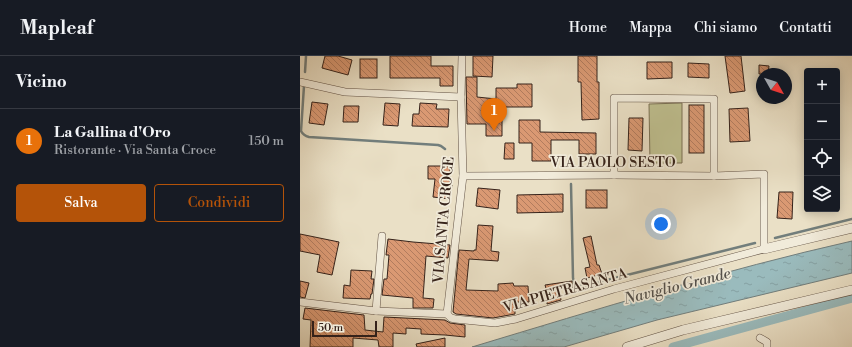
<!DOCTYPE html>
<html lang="it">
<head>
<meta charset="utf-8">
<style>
  body { margin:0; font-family:"Libre Bodoni",serif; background:#20242c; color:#f1f3f6 }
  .controls { position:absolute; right:12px; top:12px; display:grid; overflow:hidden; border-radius:4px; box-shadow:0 2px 10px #0003 }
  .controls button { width:36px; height:36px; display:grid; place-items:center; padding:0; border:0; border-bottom:1px solid #363941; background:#171b24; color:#f1f3f6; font:20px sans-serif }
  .compass { position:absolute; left:456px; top:12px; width:36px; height:36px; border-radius:50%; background:#171b24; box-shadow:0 2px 10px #0003; rotate:129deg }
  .scale { position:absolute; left:12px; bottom:10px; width:65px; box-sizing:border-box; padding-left:4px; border:2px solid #35221a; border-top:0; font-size:11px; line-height:14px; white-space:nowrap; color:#35221a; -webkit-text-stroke:3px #f1ebda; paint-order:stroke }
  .you { position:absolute; left:361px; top:168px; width:14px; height:14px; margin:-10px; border:3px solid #fff; border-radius:50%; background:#1a73e8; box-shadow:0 0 0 6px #1a73e833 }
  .badge { display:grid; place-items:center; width:26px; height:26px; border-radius:50%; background:#b45309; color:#fff; font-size:13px; font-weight:700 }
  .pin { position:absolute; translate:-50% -33px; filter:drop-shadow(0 1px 2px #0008) }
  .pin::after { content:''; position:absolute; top:21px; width:14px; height:12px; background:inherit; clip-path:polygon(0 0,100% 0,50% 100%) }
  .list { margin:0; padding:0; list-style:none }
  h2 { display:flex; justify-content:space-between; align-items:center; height:52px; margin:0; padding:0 16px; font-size:17px }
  h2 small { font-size:13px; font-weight:400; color:#9ea1a6 }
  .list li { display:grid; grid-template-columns:26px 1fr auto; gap:12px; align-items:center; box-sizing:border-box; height:64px; padding:0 16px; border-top:1px solid #363941 }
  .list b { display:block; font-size:15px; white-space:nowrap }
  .list p { margin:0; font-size:13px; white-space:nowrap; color:#9ea1a6 }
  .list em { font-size:13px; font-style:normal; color:#9ea1a6 }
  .actions { display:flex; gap:8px; padding:12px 16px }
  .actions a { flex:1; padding:9px 0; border:1px solid #b45309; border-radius:4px; text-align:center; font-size:14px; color:#b45309 }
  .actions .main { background:#b45309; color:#fff }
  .icon { flex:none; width:22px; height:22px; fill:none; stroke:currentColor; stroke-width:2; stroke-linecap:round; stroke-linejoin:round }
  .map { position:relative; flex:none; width:552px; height:291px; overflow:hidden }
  header { display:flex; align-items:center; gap:24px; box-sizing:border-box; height:56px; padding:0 20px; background:#171b24; border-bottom:1px solid #363941 }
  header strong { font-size:19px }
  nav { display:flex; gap:22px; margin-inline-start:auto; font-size:14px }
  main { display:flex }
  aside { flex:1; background:#171b24 }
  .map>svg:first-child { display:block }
  .green { fill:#bfc090; stroke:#7a7155 }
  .water { fill:url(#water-ripples); stroke:#727e7c }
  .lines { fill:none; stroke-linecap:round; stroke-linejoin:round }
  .stream { stroke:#727e7c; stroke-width:2.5 }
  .canal { stroke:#9abbbd; stroke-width:9 }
  .building { fill:url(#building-back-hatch); stroke:#35221a }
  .minor-casing { stroke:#625245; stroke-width:8 }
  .tertiary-casing { stroke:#625245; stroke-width:10 }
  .minor { stroke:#f1ebda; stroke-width:7 }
  .tertiary { stroke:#f1ebda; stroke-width:9 }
  .labels { text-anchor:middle; stroke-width:3.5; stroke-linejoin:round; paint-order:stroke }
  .street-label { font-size:14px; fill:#35221a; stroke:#f1ebda }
  .water-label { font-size:15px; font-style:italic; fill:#53504b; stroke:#f1ebda }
</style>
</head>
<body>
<header>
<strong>Mapleaf</strong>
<nav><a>Home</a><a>Mappa</a><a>Chi siamo</a><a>Contatti</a></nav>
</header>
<main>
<aside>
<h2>Vicino<small></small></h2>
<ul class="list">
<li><span class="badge" style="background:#e8710a">1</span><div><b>La Gallina d'Oro</b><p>Ristorante · Via Santa Croce</p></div><em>150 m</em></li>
</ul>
<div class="actions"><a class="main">Salva</a><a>Condividi</a></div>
</aside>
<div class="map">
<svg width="552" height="291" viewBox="0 0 552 291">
  <defs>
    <pattern id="water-ripples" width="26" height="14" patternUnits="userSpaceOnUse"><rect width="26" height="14" fill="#9abbbd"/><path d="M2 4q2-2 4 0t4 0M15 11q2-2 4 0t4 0" fill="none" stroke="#85a0a2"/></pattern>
    <pattern id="building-back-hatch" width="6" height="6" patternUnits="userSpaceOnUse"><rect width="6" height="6" fill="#da9973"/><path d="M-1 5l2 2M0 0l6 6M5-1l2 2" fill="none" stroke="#b27c5e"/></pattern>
  </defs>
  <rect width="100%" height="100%" fill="#eae0c6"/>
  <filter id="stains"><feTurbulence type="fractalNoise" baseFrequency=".005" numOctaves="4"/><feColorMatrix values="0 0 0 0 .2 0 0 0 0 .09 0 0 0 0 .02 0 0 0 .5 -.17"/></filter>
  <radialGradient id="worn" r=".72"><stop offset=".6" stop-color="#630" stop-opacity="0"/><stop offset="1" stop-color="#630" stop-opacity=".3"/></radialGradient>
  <path class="green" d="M382 47V107H350L349 48Z"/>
  <path class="water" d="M552 185V217L357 264 264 291H172C298 253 424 214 552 185Z"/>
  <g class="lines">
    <g class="stream">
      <path d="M5 16 6 0"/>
      <path d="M4 30 1 75C3 79 5 80 9 81L138 89 141 90 145 93"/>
      <path d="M271 128 273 222 274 226 279 230 287 229 455 187"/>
      <path d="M475 182 552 163"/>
    </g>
    <path class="canal" d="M373 291 552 242"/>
  </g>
  <g class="building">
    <path d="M25 0H38L52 4 48 19 22 12Z"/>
    <path d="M90 0H131V10H153V30H140V22H90Z"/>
    <path d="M173 0H193L192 21 173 20Z"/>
    <path d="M278 0H297V26H299V63L282 64 281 26H278Z"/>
    <path d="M425 0H441L445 35 430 37Z"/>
    <rect x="60" y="3" width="17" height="19"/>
    <path d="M347 6H372V22L347 23Z"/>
    <path d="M388 7 409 8V22L388 21Z"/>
    <path d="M459 9 469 10 468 18H459Z"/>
    <path d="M166 21H177V41L196 43V32H217V28H232V51H202V80H186V68H167Z"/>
    <path d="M12 46 28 48 24 69 9 67Z"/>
    <path d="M85 47 100 48 98 70 83 69Z"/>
    <path d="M120 47 137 48 136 53H149L148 71 112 70 113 58H119Z"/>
    <rect x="389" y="49" width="15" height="48"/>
    <path d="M44 50H59L58 66H43Z"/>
    <path d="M448 52 450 85 430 86 429 53Z"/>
    <path d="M329 62H343L342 95 328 94Z"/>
    <path d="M219 64H240V76L296 77V98H279V84H251V105H232V87H219Z"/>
    <path d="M205 87H214V103H204Z"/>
    <path d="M128 110H150V129H152L150 143 133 141 135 123H128Z"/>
    <path d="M178 132 200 134 198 153 176 150Z"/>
    <rect x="286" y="134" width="21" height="18"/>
    <path d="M479 136H493L492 163 477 162Z"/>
    <path d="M263 138V156L217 157V139Z"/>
    <path d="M178 169 193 170 191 195 199 196 198 205 169 203 166 234 198 235V228L213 227 214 230H228L229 246H215V258L193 262 156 258 153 256 159 194 174 195V194H176Z"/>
    <path d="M0 178 39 186 32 219 17 216 20 199 0 195Z"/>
    <path d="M291 180 297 209H299L302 218 287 222 285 212 290 211 283 182Z"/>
    <path d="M88 183 113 186 150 189 148 202 126 200 123 242 134 243 133 252H113V242L82 239 84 223H87L89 199H86Z"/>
    <path d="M51 214 72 215 71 223H74L72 238H71L70 243 43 242 44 229 50 230Z"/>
    <path d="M0 225 9 227 5 242 0 241Z"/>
    <path d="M272 225V232H259L261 244 247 248V245L242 246 240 237 247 236 245 229Z"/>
    <path d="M5 252 64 259 65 274 83 276 84 261 145 264 150 267 165 269V281L145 279 121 278V273L106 272V278L93 277V291H79L78 284 53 282V291H10L11 264 3 263Z"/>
    <path d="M145 282V291H117L116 288Z"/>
  </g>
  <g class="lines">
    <defs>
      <g id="minor">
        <path d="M0 26 45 36 161 41"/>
        <path d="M314 119V42L414 43V120"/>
        <path d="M0 246 76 255 147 258 151 262 155 263 195 267 216 263 314 233 464 193V118L414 120 314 119 163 120"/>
        <path d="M76 255 82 180"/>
        <path d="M147 258 163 120 161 41 162 0"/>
        <path d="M460 282 467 286V291"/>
      </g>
      <g id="tertiary">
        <path d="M464 193 552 172"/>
        <path d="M327 291 383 274 552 234"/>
      </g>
    </defs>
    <use href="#minor" class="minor-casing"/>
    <use href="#tertiary" class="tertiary-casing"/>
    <use href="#minor" class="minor"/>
    <use href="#tertiary" class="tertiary"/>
  </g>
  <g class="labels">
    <g class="street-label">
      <text x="313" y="111">VIA PAOLO SESTO</text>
      <text transform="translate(143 164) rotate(-85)" y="5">VIA SANTA CROCE</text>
      <text transform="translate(265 234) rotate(-16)" y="5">VIA PIETRASANTA</text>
    </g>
    <g class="water-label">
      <text transform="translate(377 230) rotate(-14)" y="5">Naviglio Grande</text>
    </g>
  </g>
  <rect width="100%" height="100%" filter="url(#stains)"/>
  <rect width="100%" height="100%" fill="url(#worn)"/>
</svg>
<div class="controls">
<button>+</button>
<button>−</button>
<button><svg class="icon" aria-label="locate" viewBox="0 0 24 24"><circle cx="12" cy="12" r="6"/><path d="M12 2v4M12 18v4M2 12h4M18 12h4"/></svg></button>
<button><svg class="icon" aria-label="layers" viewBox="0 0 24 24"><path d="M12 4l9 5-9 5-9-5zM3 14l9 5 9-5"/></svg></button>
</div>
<svg class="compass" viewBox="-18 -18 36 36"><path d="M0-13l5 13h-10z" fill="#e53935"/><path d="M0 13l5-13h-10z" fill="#9ea1a6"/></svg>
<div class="scale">50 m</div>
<div class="you"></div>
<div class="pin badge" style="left:194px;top:75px;background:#e8710a">1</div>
</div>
</main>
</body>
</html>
